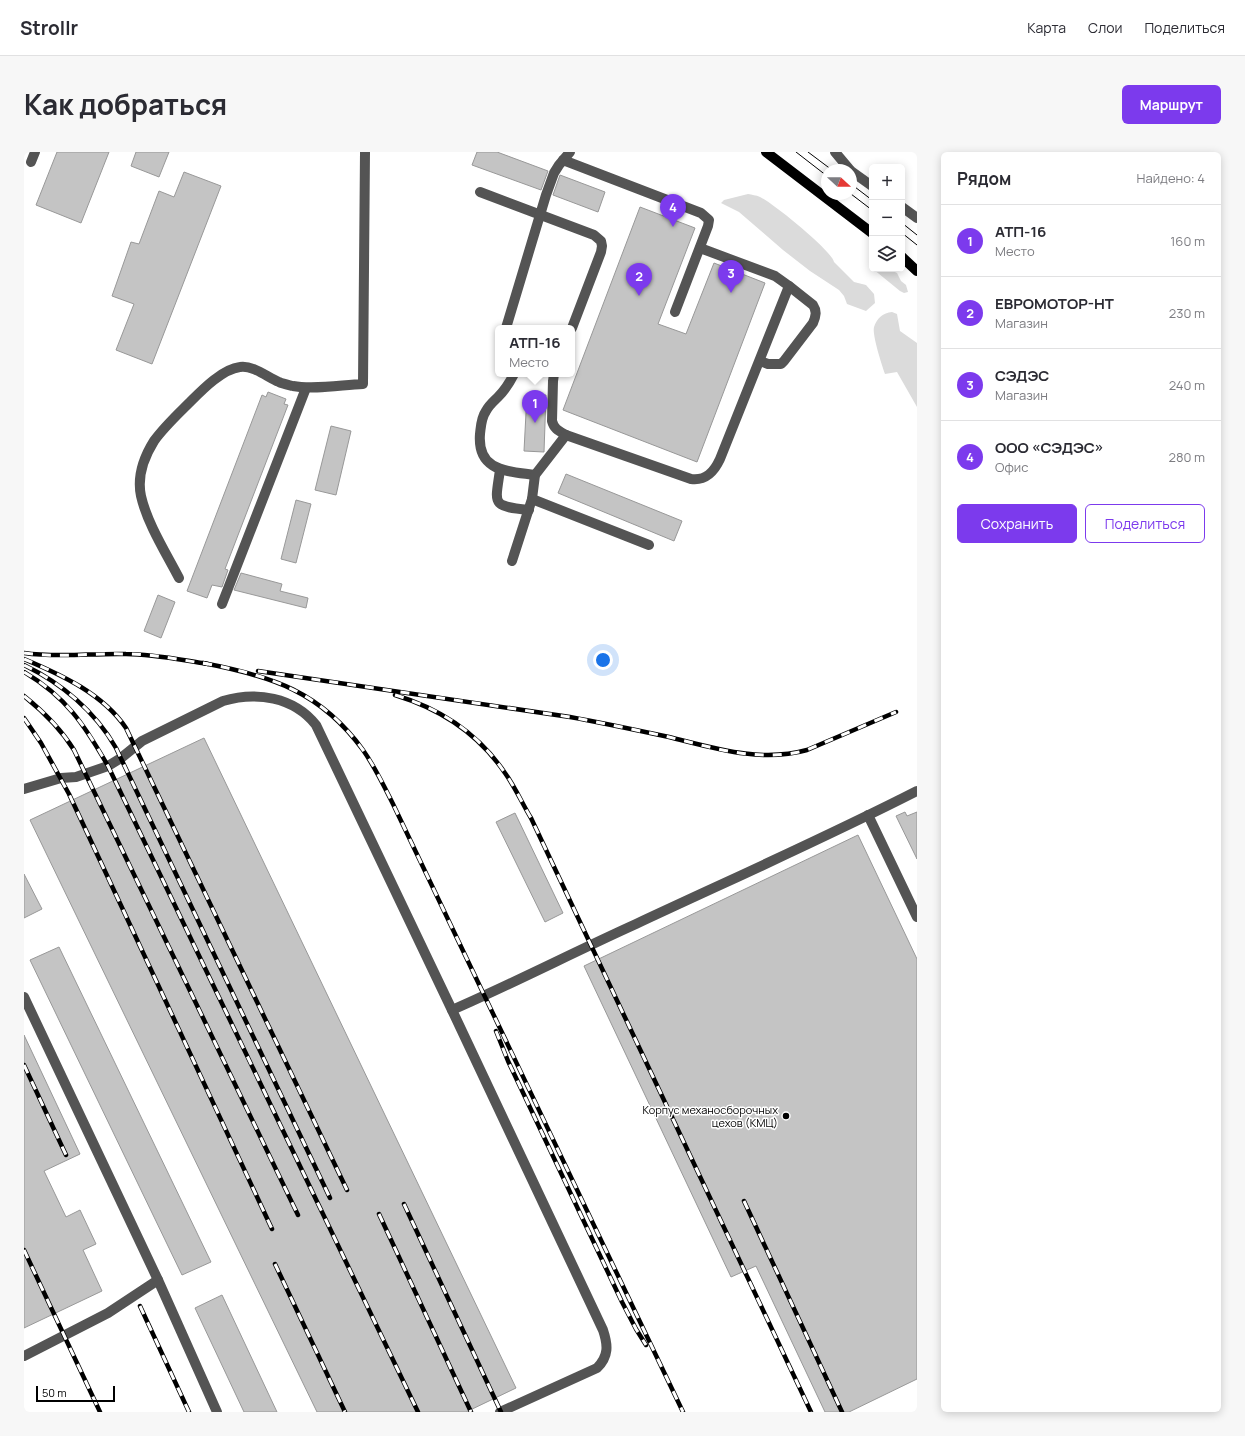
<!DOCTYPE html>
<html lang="ru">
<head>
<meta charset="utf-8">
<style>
  body { margin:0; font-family:Manrope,sans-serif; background:#f7f7f7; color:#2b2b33 }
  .controls { position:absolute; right:12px; top:12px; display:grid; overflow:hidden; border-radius:6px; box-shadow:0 2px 10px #0003 }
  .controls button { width:36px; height:36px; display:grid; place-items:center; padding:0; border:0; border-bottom:1px solid #e1e1e2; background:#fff; color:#2b2b33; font:20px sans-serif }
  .compass { position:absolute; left:797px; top:12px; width:36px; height:36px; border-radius:50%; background:#fff; box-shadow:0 2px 10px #0003; rotate:111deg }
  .scale { position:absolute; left:12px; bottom:10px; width:79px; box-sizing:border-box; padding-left:4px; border:2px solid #000; border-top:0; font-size:11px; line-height:14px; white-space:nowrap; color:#000; -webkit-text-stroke:3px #fff; paint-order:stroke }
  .you { position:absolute; left:579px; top:508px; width:14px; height:14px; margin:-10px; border:3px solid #fff; border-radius:50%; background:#1a73e8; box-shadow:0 0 0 6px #1a73e833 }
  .badge { display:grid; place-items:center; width:26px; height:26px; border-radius:50%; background:#7c3aed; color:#fff; font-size:13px; font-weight:700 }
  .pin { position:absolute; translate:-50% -33px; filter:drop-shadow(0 1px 2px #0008) }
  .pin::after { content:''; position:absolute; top:21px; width:14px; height:12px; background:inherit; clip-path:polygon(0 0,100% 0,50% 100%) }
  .popup { position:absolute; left:471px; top:173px; width:80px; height:52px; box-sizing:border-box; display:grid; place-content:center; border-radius:6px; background:#fff; filter:drop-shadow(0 1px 3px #0005); font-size:13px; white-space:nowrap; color:#7c7c81 }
  .popup b { font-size:15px; color:#2b2b33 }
  .popup::after { content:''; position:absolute; left:50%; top:100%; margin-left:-8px; border:8px solid transparent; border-top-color:#fff }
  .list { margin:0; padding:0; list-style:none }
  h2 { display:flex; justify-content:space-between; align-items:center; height:52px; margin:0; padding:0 16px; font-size:17px }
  h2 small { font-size:13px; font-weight:400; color:#7c7c81 }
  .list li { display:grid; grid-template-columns:26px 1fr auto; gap:12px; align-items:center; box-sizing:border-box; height:72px; padding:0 16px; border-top:1px solid #e1e1e2 }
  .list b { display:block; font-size:15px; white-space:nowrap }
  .list p { margin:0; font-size:13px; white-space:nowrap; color:#7c7c81 }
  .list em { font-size:13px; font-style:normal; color:#7c7c81 }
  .actions { display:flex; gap:8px; padding:12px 16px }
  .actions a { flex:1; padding:9px 0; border:1px solid #7c3aed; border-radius:6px; text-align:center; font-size:14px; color:#7c3aed }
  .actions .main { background:#7c3aed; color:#fff }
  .icon { flex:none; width:22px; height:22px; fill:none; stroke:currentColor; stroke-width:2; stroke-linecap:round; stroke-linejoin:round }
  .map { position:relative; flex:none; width:893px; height:1260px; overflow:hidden; border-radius:6px }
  header { display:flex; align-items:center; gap:24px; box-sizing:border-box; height:56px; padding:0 20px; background:#fff; border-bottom:1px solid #e1e1e2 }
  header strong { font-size:19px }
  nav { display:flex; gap:22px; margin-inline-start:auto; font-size:14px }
  .intro { display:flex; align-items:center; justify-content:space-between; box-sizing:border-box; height:96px; padding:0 24px }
  h1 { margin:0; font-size:28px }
  .button { padding:10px 18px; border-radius:6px; background:#7c3aed; color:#fff; font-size:14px; font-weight:700 }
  main { display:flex; gap:24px; padding:0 24px }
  aside { flex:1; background:#fff; border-radius:6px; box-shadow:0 2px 10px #0003 }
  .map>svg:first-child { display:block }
  .green { fill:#dbdbdb }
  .building { fill:#c4c4c4; stroke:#989898 }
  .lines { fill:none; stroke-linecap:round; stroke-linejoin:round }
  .minor { stroke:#545454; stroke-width:10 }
  .major { stroke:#000; stroke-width:10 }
  .tram { stroke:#000; stroke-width:1 }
  .rail-casing { stroke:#000; stroke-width:4.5 }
  .rail { stroke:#fff; stroke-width:3; stroke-dasharray:9; stroke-linecap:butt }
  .poi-dot { fill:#000; stroke:#fff; stroke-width:1.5 }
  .labels { text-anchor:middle; stroke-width:3; stroke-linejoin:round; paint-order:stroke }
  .poi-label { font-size:11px; fill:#000; stroke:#fff; text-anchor:end }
</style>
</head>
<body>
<header>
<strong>Strollr</strong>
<nav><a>Карта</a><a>Слои</a><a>Поделиться</a></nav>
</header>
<div class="intro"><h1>Как добраться</h1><a class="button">Маршрут</a></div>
<main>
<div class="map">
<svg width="893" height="1260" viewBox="0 0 893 1260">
  <rect width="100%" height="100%" fill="#fff"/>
  <g class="green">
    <path d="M724 42C728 43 732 43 736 45 749 51 808 99 810 110L830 130 842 133 850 142 851 151 842 159 823 152 820 144 815 138 786 119 759 98 715 60 697 51 700 48Z"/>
    <path d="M849 117H865L873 121 877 129 882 133 884 140 880 141 876 139Z"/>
    <path d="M868 160 873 162 876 179 893 191V255L873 220 861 222C858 213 848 183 850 175 853 166 859 161 868 160Z"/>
  </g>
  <g class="building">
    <path d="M33 0H85L57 71 12 53Z"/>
    <path d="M112 0H145L135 25 107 14Z"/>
    <path d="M453 0H473L524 19 517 38 448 13Z"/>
    <path d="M160 20 197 34 128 212 92 198 110 152 88 144 107 90 115 92 135 39 150 45Z"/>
    <path d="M536 23 581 40 574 60 529 43Z"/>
    <path d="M616 55 671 76 634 172 662 182 690 111 741 131 673 310 539 258Z"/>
    <path d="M244 240 262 247 260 252 264 253 201 417 204 418 198 435 188 433 183 446 163 439 238 243 242 245Z"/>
    <path d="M503 242 522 243 520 300 500 299Z"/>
    <path d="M307 274 327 279 312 343 291 338Z"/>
    <path d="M542 322 658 369 650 389 534 341Z"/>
    <path d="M272 348 287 352 272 411 257 407Z"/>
    <path d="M217 421 258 432 256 439 284 446 282 456 210 438Z"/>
    <path d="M134 443 151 450 137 486 120 479Z"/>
    <path d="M180 586 492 1236 442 1260H293L6 668Z"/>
    <path d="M881 660 883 664 893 660V707L872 664Z"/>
    <path d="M491 661 539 761 521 770 472 670Z"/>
    <path d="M834 683 893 807V1227L825 1260H801L732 1114 707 1125 560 814Z"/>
    <path d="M0 722 18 757 0 766Z"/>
    <path d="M35 795 187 1110 158 1123 6 808Z"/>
    <path d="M0 883 56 1002 20 1019 42 1065 56 1058 72 1092 59 1098 78 1139 0 1176Z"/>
    <path d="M198 1143 253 1260H220L171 1156Z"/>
  </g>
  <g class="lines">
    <g class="minor">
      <path d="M811 0 826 18"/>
      <path d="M539 8 677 61 685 68 684 74 651 160"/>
      <path d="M7 10 11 0"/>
      <path d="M827 19 848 34"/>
      <path d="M456 40 570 83 577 89 578 94 577 100 548 176"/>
      <path d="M878 55 893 66"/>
      <path d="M482 176 522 43 530 21 535 13 546 0"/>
      <path d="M736 209 744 212H757L760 209 789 171C792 164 793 159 789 153L765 134"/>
      <path d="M490 222C486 230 481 238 474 245 470 249 465 253 462 259 457 266 457 274 456 282 453 320 484 319 511 323"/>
      <path d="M530 222 529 229 528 269C530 277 535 279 542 283L667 327C682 329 690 320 696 307L765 134 751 124 676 96"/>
      <path d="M542 283 511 323 508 347 625 393"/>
      <path d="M476 318C471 353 467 354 505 358"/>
      <path d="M488 409 508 347"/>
      <path d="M155 426C142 401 123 371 117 344 113 325 120 305 130 289 140 275 153 263 165 251 177 239 198 217 216 215 229 213 243 225 255 230 259 232 265 233 269 234 290 238 317 233 339 232L341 0"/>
      <path d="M198 452 282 236"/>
      <path d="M0 637 37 626 52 625 84 614 97 606 118 589 199 549C232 539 270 545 292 573L428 858 579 1178C584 1193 585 1204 573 1216L476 1260"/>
      <path d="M844 663 893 765"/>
      <path d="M0 845 134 1128 193 1260"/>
      <path d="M428 858C490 831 550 800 612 772 706 728 801 686 893 639"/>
      <path d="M0 1204 84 1161 134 1128"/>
    </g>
    <g class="major">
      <path d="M742 0 848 81"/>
      <path d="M878 105 893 119"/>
    </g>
    <g class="tram">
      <path d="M772 0 803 24"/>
      <path d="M784 0 808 18"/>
      <path d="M827 32 848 48"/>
      <path d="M827 42 848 58"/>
      <path d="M878 71 893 83"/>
      <path d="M878 81 893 93"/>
    </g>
    <defs>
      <g id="rail">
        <path d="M0 501C34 506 68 501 102 502 130 502 157 508 184 512"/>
        <path d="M0 507C38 523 79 542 102 576L323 1038"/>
        <path d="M179 511C248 524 297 540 339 598 351 615 360 634 369 652L659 1260"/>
        <path d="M0 513C37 531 71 559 92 596L306 1046"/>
        <path d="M234 519 546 565C579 571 612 578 645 585 690 596 736 611 783 598L872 560"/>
        <path d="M0 520C42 545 60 572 84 614L394 1260"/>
        <path d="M371 543C417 557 454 581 481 621 491 635 498 651 507 666L787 1260"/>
        <path d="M0 544C20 560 37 577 50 598L274 1063"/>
        <path d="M0 566 17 591 45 642 248 1077"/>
        <path d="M472 879 484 909 598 1150 612 1177 622 1193"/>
        <path d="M0 913 42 1003"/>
        <path d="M720 1049 818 1260"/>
        <path d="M380 1052 477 1260"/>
        <path d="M355 1062 447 1260"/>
        <path d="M0 1098 76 1260"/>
        <path d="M251 1112 321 1260"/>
        <path d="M116 1154 165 1260"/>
      </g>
    </defs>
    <use href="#rail" class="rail-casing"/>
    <use href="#rail" class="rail"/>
  </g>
  <circle class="poi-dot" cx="762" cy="964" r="4"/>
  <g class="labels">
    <g class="poi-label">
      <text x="754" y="962">Корпус механосборочных<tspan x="754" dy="13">цехов (КМЦ)</tspan></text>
    </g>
  </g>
</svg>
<div class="controls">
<button>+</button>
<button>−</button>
<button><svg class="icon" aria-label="layers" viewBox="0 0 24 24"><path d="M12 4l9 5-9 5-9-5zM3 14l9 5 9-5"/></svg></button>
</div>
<svg class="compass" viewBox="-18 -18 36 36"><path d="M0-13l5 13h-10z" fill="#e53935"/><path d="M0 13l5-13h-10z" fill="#7c7c81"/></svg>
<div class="scale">50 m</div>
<div class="you"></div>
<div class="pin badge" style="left:511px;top:271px">1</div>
<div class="popup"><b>АТП-16</b>Место</div>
<div class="pin badge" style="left:615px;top:144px">2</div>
<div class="pin badge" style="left:707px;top:141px">3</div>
<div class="pin badge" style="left:649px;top:75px">4</div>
</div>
<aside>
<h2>Рядом<small>Найдено: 4</small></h2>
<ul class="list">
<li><span class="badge">1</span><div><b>АТП-16</b><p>Место</p></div><em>160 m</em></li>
<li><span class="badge">2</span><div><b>ЕВРОМОТОР-НТ</b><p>Магазин</p></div><em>230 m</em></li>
<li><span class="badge">3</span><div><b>СЭДЭС</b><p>Магазин</p></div><em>240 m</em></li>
<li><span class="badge">4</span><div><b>ООО «СЭДЭС»</b><p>Офис</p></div><em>280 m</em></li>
</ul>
<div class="actions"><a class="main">Сохранить</a><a>Поделиться</a></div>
</aside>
</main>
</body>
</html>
